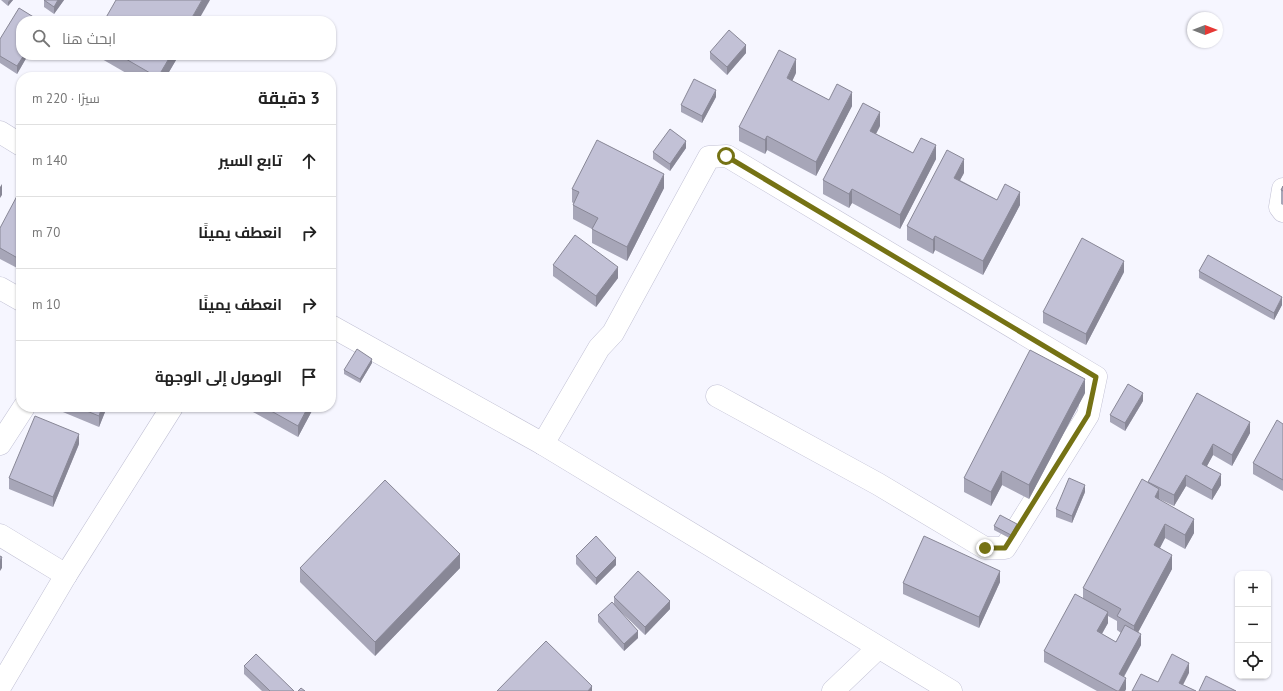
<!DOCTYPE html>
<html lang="ar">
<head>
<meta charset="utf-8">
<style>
  body { margin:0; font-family:"PT Sans",Cairo,sans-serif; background:#f6f6f6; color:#222; direction:rtl }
  .controls { position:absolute; right:12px; bottom:12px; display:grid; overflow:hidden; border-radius:8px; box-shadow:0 1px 3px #0004 }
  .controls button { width:36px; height:36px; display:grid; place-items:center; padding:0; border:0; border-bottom:1px solid #e0e0e0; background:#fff; color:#222; font:20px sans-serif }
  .compass { position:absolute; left:1187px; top:12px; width:36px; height:36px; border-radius:50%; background:#fff; box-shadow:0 1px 3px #0004; rotate:90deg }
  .stop { position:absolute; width:12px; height:12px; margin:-9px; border:3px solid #757214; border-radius:50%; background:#fff }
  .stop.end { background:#757214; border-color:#fff; box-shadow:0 1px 4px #0008 }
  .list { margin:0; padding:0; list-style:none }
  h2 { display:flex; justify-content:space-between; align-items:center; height:52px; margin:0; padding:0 16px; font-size:17px }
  h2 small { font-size:13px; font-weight:400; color:#767676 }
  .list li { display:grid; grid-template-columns:26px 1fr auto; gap:12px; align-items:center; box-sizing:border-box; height:72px; padding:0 16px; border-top:1px solid #e0e0e0 }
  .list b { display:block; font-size:15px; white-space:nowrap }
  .list em { font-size:13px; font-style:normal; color:#767676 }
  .icon { flex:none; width:22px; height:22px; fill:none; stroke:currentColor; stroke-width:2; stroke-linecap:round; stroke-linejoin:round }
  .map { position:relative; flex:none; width:1283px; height:691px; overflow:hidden; direction:ltr }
  .search { position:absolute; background:#fff; box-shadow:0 1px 3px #0004; left:16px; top:16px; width:320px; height:44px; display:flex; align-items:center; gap:10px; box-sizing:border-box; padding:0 14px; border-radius:16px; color:#767676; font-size:15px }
  .panel { position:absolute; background:#fff; box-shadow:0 1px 3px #0004; left:16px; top:72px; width:320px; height:340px; border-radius:16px; direction:rtl }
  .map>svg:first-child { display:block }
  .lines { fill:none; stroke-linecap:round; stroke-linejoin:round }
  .minor-casing { stroke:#c1c0d4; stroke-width:23 }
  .minor { stroke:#fff; stroke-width:22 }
  .wall { fill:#a7a6b8; fill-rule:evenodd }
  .shaded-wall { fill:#888796 }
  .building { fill:#c2c1d6; stroke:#888796 }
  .route { stroke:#757214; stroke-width:5 }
</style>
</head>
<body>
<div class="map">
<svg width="1283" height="691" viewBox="0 0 1283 691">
  <rect width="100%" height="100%" fill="#f6f6ff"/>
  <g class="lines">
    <defs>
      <g id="minor">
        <path d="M0 132 21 145"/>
        <path d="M1283 189 1280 207 1283 211"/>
        <path d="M0 288 21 300"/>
        <path d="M331 326 543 444 951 691"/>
        <path d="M0 444 24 407"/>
        <path d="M543 444 599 348 613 333 709 157 727 156 1096 377 1088 415 1005 548H985L878 484 717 396"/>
        <path d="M0 535 66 575"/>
        <path d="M0 687 66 575 172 407"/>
        <path d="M833 691 878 648"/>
      </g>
    </defs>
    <use href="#minor" class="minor-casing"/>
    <use href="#minor" class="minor"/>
  </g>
  <g class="wall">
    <path d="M1 0H13L8 6Z"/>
    <path d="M44 0H64L54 14 44 7Z"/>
    <path d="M0 39 21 55H28L17 74 0 63Z"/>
    <path d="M710 52 746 53 727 75 710 59Z"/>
    <path d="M95 55H179L166 77H133Z"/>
    <path d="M796 73 792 81 829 100 852 106 816 176 767 150 765 154 739 141V127Z"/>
    <path d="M716 97 702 123 681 112V105Z"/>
    <path d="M880 126 876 134 913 153 936 159 900 229 852 203 849 208 823 194V180Z"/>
    <path d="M686 148 670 171 653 159V152Z"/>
    <path d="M964 173 960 180 997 200 1020 205 983 275 935 250 933 254 907 240V226Z"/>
    <path d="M1283 186V205L1281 204V190Z"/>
    <path d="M664 188 627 261 592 243V229L573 219V205L574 204 572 202V189Z"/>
    <path d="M21 198V270L0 259V228Z"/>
    <path d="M553 265 618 278 596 307 553 276Z"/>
    <path d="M1199 271 1282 305 1274 320 1199 278Z"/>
    <path d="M1124 272 1086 345 1043 323V312Z"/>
    <path d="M372 363 360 383 344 374V370Z"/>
    <path d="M1085 393 1029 499 1002 485 991 506 964 492V478Z"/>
    <path d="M1197 393 1250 433 1232 466 1213 455 1207 466 1221 485 1212 500 1186 486 1174 506 1159 499V500L1194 533 1185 549 1165 538 1160 548 1172 569 1138 632 1141 645 1124 677 1126 689 1125 691H1097L1044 662V651L1083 599V588L1148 482ZM1108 616 1117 621V630L1121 633 1116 642 1102 634 1108 623Z"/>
    <path d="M1143 401 1125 431 1110 422V415Z"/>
    <path d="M58 407H107L99 427 58 410Z"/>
    <path d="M244 407H314L298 437Z"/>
    <path d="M1283 424V491L1253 474V463Z"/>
    <path d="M79 444 53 507 9 489V478Z"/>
    <path d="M1085 492 1072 523 1056 517V509Z"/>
    <path d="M994 526 1017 527 1011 539 994 530Z"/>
    <path d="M576 556 616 565 596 585 576 564Z"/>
    <path d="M300 568H460L375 656 300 582Z"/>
    <path d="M1000 582 979 628 903 594V583Z"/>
    <path d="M614 597 670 609 645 635 619 610 638 638 624 651 598 622V615L614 604Z"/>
    <path d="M244 666 294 691H262L244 674Z"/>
  </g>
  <g class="shaded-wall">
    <path d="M10 0H13L8 6V2Z"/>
    <path d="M58 0H64L54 14V7Z"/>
    <path d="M202 0H210L198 21H190Z"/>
    <path d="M746 45V53L727 75V67Z"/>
    <path d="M24 55H28L17 74V66Z"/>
    <path d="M171 55H179L166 77H158Z"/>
    <path d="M796 59V73L787 92V78Z"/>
    <path d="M716 90V97L702 123V116Z"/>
    <path d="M852 92V106L816 176V162Z"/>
    <path d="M880 112V126L870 145V131Z"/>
    <path d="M767 136V150L765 154V140Z"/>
    <path d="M686 141V148L670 171V164Z"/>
    <path d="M936 145V159L900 229V215Z"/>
    <path d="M964 159V173L954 191V178Z"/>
    <path d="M664 174V188L627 261V247Z"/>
    <path d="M2 184V195L0 198V187Z"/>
    <path d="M852 189V203L849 208V194Z"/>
    <path d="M1020 192V205L983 275V261Z"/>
    <path d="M935 236V250L933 254V240Z"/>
    <path d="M1124 261V272L1086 345V334Z"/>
    <path d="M618 267V278L596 307V296Z"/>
    <path d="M1282 297V305L1274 320V313Z"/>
    <path d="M372 359V363L360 383V379Z"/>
    <path d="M1085 379V393L1029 499V485Z"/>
    <path d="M1143 393V401L1125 431V423Z"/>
    <path d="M102 407H107L99 427V416Z"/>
    <path d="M308 407H314L298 437V426Z"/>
    <path d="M1250 422V433L1232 466V455Z"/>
    <path d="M79 434V444L53 507V497Z"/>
    <path d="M1213 444V455L1202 475V464Z"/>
    <path d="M1002 471V485L991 506V492Z"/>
    <path d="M1221 474V485L1212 500V490Z"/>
    <path d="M1186 475V486L1174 506V495Z"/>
    <path d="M1085 485V492L1072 523V516Z"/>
    <path d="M1159 489V503L1155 497Z"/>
    <path d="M1194 519V533L1185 549V535Z"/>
    <path d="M1017 524V527L1011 539V535Z"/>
    <path d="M1165 524V538L1154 559V545Z"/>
    <path d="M460 554V568L375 656V642Z"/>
    <path d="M1172 555V569L1134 640V626Z"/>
    <path d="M2 557V568L0 571V561Z"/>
    <path d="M616 558V565L596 585V578Z"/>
    <path d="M1000 571V582L979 628V617Z"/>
    <path d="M670 601V609L645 635V627Z"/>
    <path d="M1108 612V623L1097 642V631Z"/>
    <path d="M638 631V638L624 651V644Z"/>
    <path d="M1141 634V645L1119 685V674Z"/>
    <path d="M1189 663V673L1180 691 1179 683Z"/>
    <path d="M1126 678V689L1125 691H1119Z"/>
    <path d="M592 686V691H588Z"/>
  </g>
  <g class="building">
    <path d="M44 0H58L54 7Z"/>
    <path d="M116 0H202L190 21H104Z"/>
    <path d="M19 8 40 21H21V55H24L17 66 0 56V39Z"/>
    <path d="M729 30 746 45 727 67 710 52Z"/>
    <path d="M779 50 796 59 787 78 829 100 837 84 852 92 816 162 767 136 765 140 739 127Z"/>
    <path d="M119 55H171L158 77H157Z"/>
    <path d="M694 79 716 90 702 116 681 105Z"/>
    <path d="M863 103 880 112 870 131 913 153 921 138 936 145 900 215 852 189 849 194 823 180Z"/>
    <path d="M670 129 686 141 670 164 653 152Z"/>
    <path d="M597 140 664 174 627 247 592 229 598 218 573 205 579 192 572 189Z"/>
    <path d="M947 150 964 159 954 178 997 200 1005 184 1020 192 983 261 935 236 933 240 907 226Z"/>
    <path d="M1283 186V191L1281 190Z"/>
    <path d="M17 196 21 198V260L0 248V228Z"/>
    <path d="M575 235 618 267 596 296 553 265Z"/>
    <path d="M1082 238 1124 261 1086 334 1043 312Z"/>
    <path d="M1208 255 1282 297 1274 313 1199 271Z"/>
    <path d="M357 349 372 359 360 379 344 370Z"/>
    <path d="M1030 350 1085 379 1029 485 1002 471 991 492 964 478Z"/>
    <path d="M1128 384 1143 393 1125 423 1110 415Z"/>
    <path d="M1197 393 1250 422 1232 455 1213 444 1202 464 1221 474 1212 490 1186 475 1174 495 1148 482Z"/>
    <path d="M77 407H102L99 416Z"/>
    <path d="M264 407H308L298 426Z"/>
    <path d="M35 416 79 434 53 497 9 478Z"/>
    <path d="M1277 420 1283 424V480L1253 463Z"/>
    <path d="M1069 478 1085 485 1072 516 1056 509Z"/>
    <path d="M1142 479 1159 489 1155 497 1194 519 1185 535 1165 524 1154 545 1172 555 1134 626 1117 616 1121 609 1083 588Z"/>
    <path d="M385 480 460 554 375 642 300 568Z"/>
    <path d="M1000 515 1017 524 1011 535 994 526Z"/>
    <path d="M596 536 616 558 596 578 576 556Z"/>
    <path d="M924 536 1000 571 979 617 903 583Z"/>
    <path d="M0 556 2 557 0 561Z"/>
    <path d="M638 571 670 601 645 627 614 597Z"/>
    <path d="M1075 594 1108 612 1097 631 1116 642 1125 625 1141 634 1119 674 1126 678 1119 691H1117L1044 651Z"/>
    <path d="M612 602 638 631 624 644 598 615Z"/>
    <path d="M546 641 592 686 588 691H497Z"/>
    <path d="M256 654 294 691H270L244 666Z"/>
    <path d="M1172 654 1189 663 1179 683 1196 691H1132L1141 674 1158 682Z"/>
    <path d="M1206 676 1236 691H1199Z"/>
    <path d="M301 688 305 691H298Z"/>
  </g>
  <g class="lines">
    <path class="route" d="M726 156 1096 377 1088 415 1005 548H985"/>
  </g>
</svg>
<div class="controls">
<button>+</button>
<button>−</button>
<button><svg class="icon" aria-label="locate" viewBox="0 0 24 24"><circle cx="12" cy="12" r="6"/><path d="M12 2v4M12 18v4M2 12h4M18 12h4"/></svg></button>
</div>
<svg class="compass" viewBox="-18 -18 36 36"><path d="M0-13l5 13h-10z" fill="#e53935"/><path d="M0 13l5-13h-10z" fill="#767676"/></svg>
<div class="stop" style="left:726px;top:156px"></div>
<div class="stop end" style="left:985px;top:548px"></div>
<div class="search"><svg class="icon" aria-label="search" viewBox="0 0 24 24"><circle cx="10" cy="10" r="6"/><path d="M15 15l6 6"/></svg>ابحث هنا</div>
<section class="panel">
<h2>3 دقيقة<small>سيرًا · 220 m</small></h2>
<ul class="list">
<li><svg class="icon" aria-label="ahead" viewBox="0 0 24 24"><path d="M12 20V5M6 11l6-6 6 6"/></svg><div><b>تابع السير</b></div><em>140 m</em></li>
<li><svg class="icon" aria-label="right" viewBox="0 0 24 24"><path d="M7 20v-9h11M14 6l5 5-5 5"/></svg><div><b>انعطف يمينًا</b></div><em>70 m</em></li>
<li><svg class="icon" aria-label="right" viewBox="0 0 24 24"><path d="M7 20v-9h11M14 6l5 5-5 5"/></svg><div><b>انعطف يمينًا</b></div><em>10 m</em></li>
<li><svg class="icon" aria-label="arrive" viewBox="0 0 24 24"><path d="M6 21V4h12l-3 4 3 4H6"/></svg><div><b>الوصول إلى الوجهة</b></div></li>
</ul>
</section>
</div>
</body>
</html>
